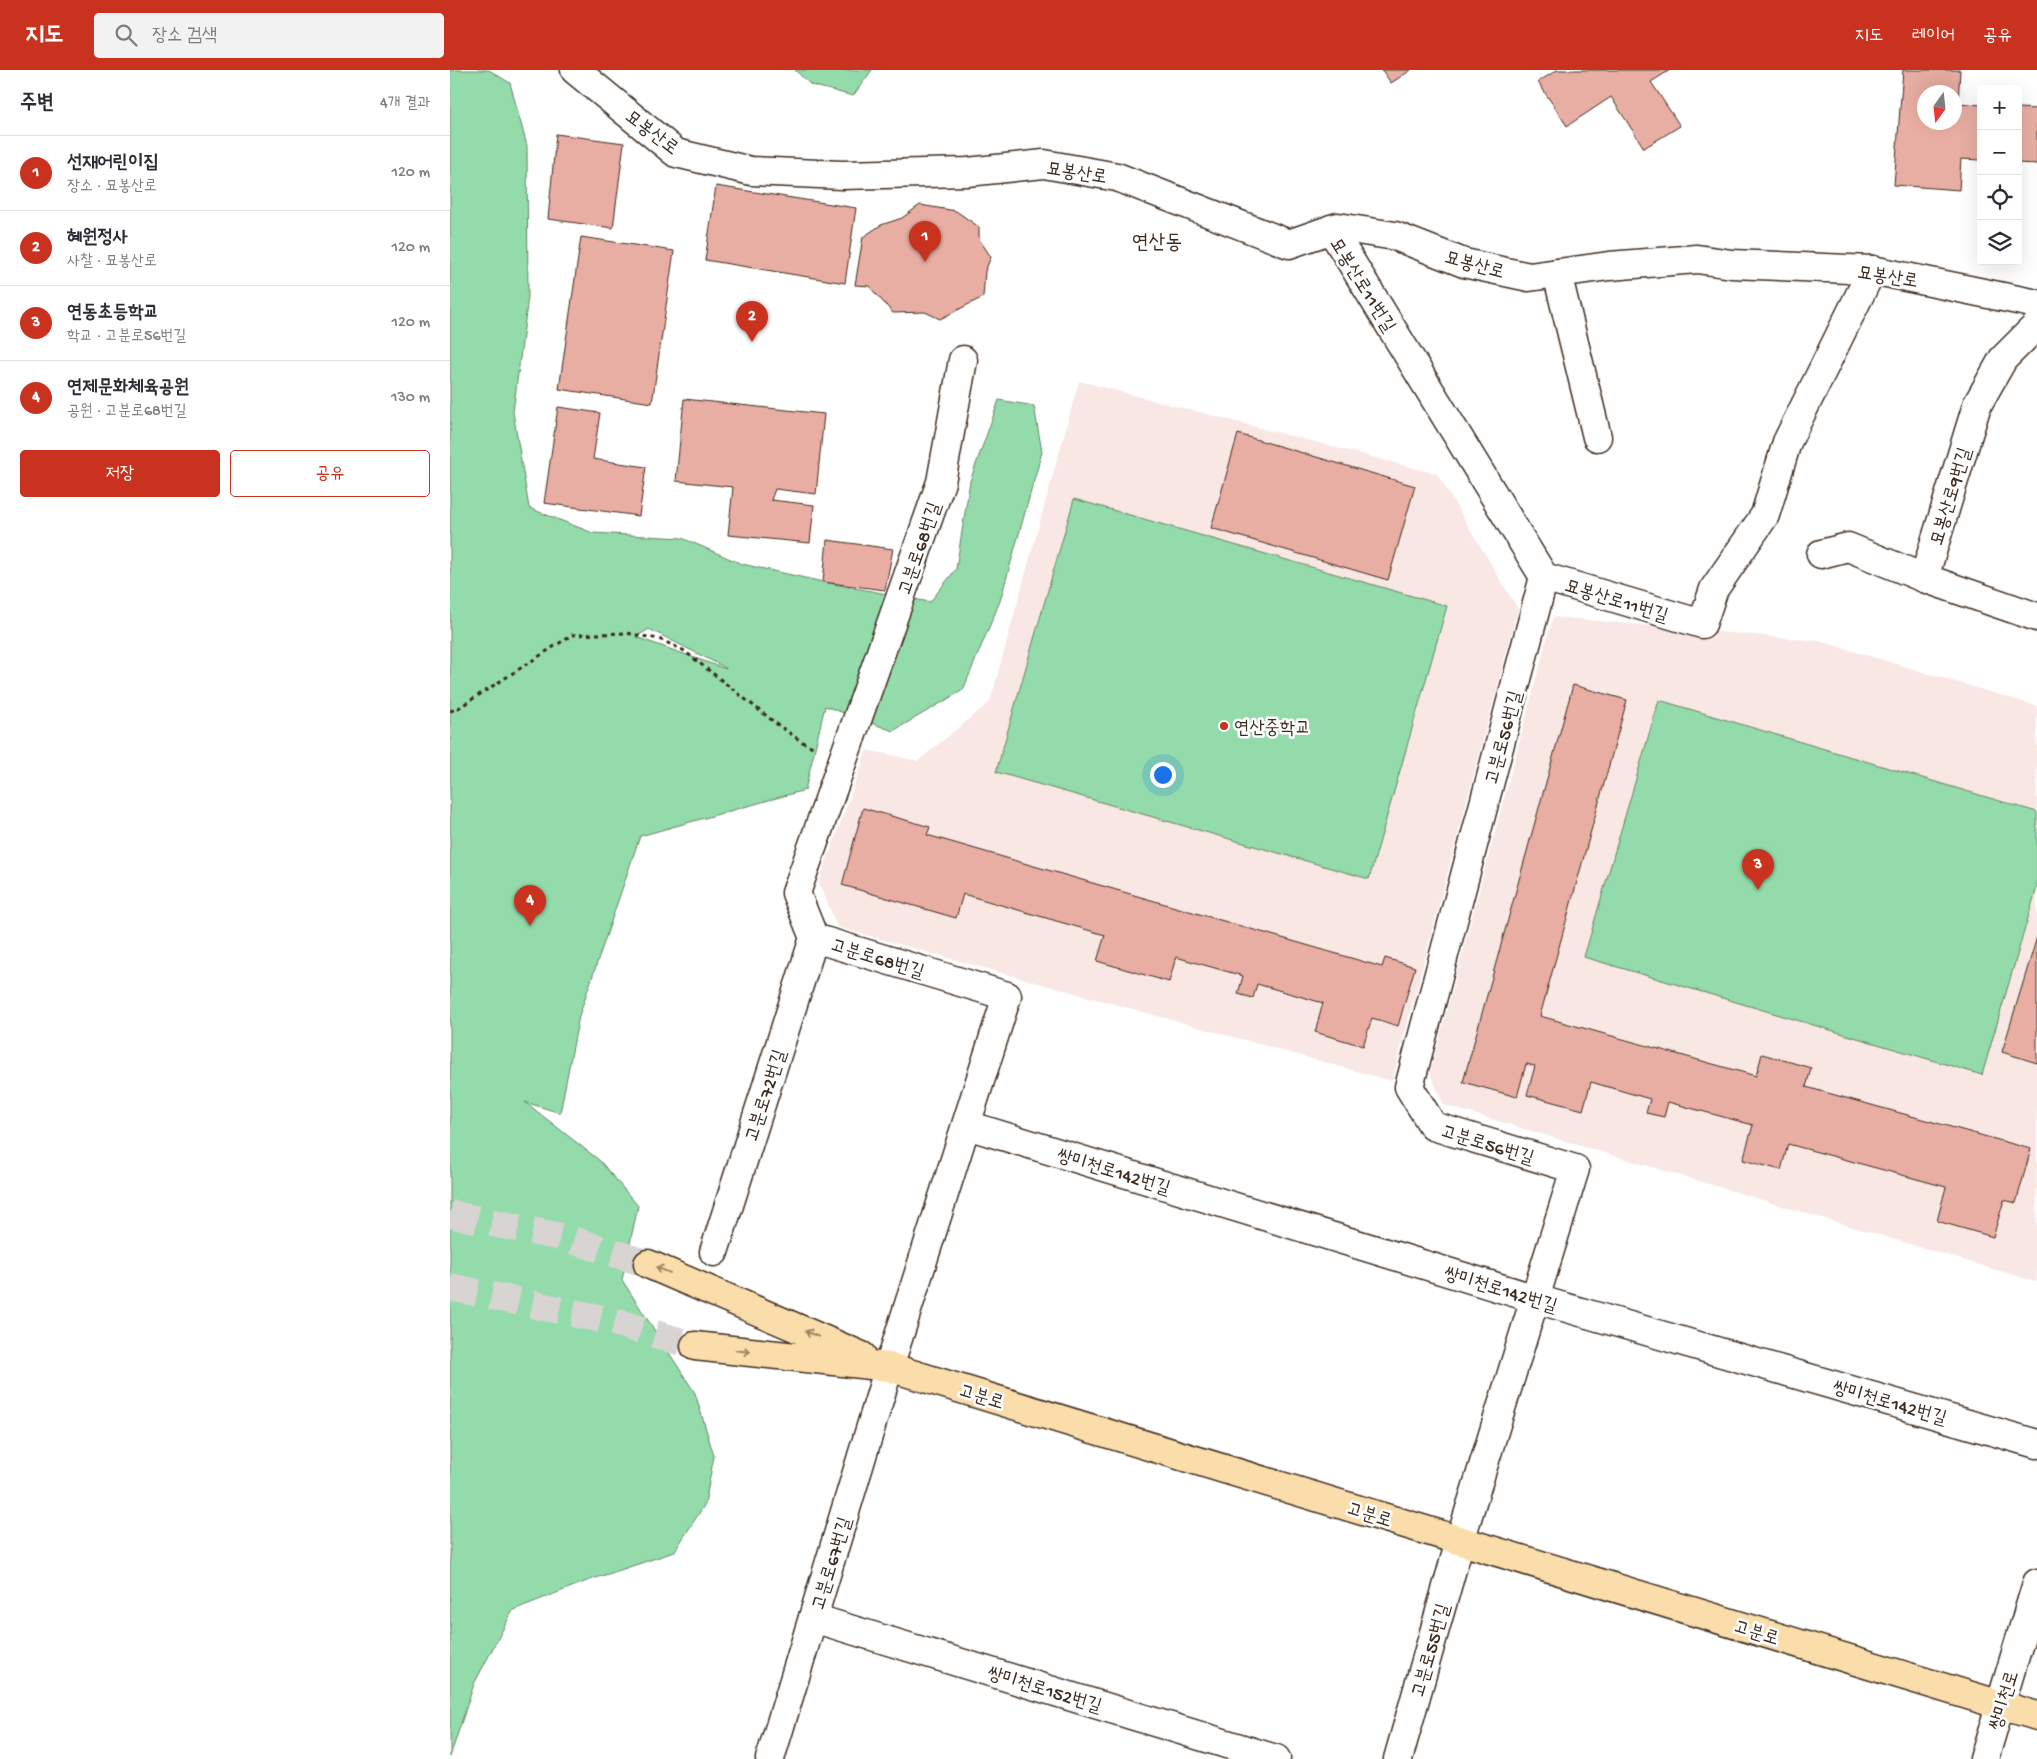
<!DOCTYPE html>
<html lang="ko">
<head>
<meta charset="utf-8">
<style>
  body { margin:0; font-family:"Gochi Hand","Poor Story",sans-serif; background:#f2f2f3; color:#2b2b33 }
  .controls { position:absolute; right:15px; top:15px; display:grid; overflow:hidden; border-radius:5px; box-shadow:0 5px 20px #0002 }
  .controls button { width:45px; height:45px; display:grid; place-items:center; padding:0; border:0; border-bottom:1px solid #e1e1e2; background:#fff; color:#2b2b33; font:25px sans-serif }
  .compass { position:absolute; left:1467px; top:15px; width:45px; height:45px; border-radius:50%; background:#fff; box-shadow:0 5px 20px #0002; rotate:195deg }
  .you { position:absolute; left:712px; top:704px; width:18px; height:18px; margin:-12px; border:4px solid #fff; border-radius:50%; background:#1a73e8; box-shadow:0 0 0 8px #1a73e833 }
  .badge { display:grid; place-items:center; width:32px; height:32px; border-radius:50%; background:#c8321e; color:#fff; font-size:16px; font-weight:700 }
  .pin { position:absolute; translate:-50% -41px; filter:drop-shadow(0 1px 2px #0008) }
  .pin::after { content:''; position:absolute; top:26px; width:18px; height:15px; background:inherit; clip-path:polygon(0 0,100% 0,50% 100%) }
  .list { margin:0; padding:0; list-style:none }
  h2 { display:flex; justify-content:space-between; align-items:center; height:65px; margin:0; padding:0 20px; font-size:21px }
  h2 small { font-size:16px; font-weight:400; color:#7c7c81 }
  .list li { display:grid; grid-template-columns:32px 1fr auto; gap:15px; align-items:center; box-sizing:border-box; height:75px; padding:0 20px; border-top:1px solid #e1e1e2 }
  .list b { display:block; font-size:19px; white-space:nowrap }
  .list p { margin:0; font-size:16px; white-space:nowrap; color:#7c7c81 }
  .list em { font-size:16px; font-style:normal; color:#7c7c81 }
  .actions { display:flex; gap:10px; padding:15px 20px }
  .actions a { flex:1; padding:11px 0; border:1px solid #c8321e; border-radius:5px; text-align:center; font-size:18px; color:#c8321e }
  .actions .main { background:#c8321e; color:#fff }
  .icon { flex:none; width:28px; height:28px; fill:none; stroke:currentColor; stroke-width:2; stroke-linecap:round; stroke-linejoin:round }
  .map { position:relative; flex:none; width:1587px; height:1689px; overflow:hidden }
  header { display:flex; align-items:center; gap:30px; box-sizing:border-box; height:70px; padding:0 25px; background:#c8321e; color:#fff }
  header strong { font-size:24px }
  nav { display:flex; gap:28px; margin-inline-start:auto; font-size:18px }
  .search { width:350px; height:45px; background:#f2f2f3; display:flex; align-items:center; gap:12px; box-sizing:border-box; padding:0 18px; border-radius:5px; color:#7c7c81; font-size:19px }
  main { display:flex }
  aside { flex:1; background:#fff }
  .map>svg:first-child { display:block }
  .built { fill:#f8e7e3 }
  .green { fill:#93dbaa; stroke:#678264; fill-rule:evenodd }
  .building { fill:#e8aea3; stroke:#3b2a1e; fill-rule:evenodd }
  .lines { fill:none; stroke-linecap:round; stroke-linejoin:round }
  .major-tunnel { stroke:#d8d4d2; stroke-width:28; stroke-dasharray:28 14; stroke-linecap:butt }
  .minor-casing { stroke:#3b2a1e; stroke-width:31 }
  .major-casing { stroke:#3b2a1e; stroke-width:31 }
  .path { stroke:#3b2a1e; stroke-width:3; stroke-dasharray:4 4; stroke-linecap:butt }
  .minor { stroke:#fff; stroke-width:28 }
  .major { stroke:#faddab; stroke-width:28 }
  .oneway { stroke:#9a8464 }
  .poi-dot { fill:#c8321e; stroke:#fff; stroke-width:2 }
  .labels { text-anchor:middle; stroke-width:5; stroke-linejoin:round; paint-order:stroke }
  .street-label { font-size:19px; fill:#3b2a1e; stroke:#fff }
  .poi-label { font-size:19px; fill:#3b2a1e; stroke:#fff; text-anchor:start }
  .quarter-label { font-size:21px; fill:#3b2a1e; stroke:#fff }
</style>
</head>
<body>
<header>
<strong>지도</strong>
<div class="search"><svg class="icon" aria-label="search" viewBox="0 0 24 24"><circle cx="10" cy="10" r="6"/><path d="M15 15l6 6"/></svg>장소 검색</div>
<nav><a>지도</a><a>레이어</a><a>공유</a></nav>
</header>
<main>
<aside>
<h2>주변<small>4개 결과</small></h2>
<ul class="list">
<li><span class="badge">1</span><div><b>선재어린이집</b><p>장소 · 묘봉산로</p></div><em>120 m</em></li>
<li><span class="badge">2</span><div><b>혜원정사</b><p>사찰 · 묘봉산로</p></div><em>120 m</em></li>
<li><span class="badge">3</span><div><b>연동초등학교</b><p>학교 · 고분로56번길</p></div><em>120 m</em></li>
<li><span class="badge">4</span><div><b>연제문화체육공원</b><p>공원 · 고분로68번길</p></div><em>130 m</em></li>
</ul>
<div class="actions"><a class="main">저장</a><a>공유</a></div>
</aside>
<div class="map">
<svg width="1587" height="1689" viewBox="0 0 1587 1689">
  <rect width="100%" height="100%" fill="#fff"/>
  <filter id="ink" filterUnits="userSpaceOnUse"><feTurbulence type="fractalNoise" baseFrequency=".02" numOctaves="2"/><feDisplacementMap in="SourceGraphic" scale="10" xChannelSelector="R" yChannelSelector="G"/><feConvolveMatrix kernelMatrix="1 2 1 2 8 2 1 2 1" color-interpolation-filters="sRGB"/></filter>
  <g filter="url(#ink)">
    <g class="built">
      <path d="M629 311 987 404 1068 539 942 1011 387 857 369 812 417 680 468 691 540 632Z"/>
      <path d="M1103 547 1369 571 1587 636V1212L994 1035 980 1003Z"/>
    </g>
    <g class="green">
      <path d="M0 0H39L60 13 77 76 78 227 63 342 79 438 143 463 232 468 292 494 373 512 480 532 506 499 520 411 549 330 584 336 592 382 550 531 513 620 443 661 375 636 355 720 190 766 129 946 110 1043 75 1032 150 1091 188 1136 172 1210 245 1323 264 1386 255 1434 224 1482 137 1511 63 1540 24 1614 0 1687ZM199 559 276 598V599L186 567Z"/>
      <path d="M345 0H422L403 26 361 15Z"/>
      <path d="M624 429 997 536 919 809 546 702Z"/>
      <path d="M1209 630 1587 742V817L1532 1005 1134 887Z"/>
    </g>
    <g class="building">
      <path d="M932 0H961L941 13Z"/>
      <path d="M1107 0H1220L1201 12 1230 56 1194 78 1161 27 1117 56 1088 12Z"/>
      <path d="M1453 0H1510L1508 33 1531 35V90L1511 89 1509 120 1444 115ZM1474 22H1504V52H1474Z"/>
      <path d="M1568 38 1587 39V94L1568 93Z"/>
      <path d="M106 64 174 73 163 158 98 149Z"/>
      <path d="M266 116 406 138 395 213 255 190Z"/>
      <path d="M470 135 506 141 529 157V169L541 187 535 201 533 227 490 249 475 242 443 243 419 216 405 215 413 167 431 155 452 148Z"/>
      <path d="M131 167 224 181 202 333 109 319Z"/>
      <path d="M234 329 374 344 366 424 325 419 321 430 364 435 360 473 278 465 283 417 226 411Z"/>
      <path d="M108 337 150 343 143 389 196 397 189 446 94 433Z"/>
      <path d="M788 364 965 416 938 510 761 458Z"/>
      <path d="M377 470 443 479 435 520 373 512Z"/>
      <path d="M1123 615 1177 630 1090 946 1306 1006 1312 984 1361 998 1356 1017 1581 1079 1566 1133 1554 1130 1543 1167 1487 1151 1496 1117 1338 1074 1331 1100 1293 1090 1303 1055 1218 1032 1214 1047 1196 1043 1200 1029 1141 1012 1133 1040 1077 1025 1085 996 1076 994 1067 1027 1013 1012Z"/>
      <path d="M413 738 480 757 477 765 932 897 935 888 965 897 948 956 922 948 913 976 865 962 873 933 807 914 803 928 788 924 793 906 726 887 719 912 647 891 655 865 513 824 506 848 392 815Z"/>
      <path d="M1587 867V993L1552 982Z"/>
    </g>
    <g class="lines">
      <g class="major-tunnel">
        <path d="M0 1144 116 1168 198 1194"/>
        <path d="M0 1217 161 1251 245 1276"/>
      </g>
      <defs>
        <g id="minor">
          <path d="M125 0 226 83 301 101 392 105 517 102 594 94 667 107 839 174 888 157 945 166 1014 193 1079 207 1159 196 1247 189 1282 194 1422 200 1587 234"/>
          <path d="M881 159 1094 507 1252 554 1264 519 1315 445 1337 372 1422 200"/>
          <path d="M1107 203 1147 367"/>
          <path d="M1371 484 1398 477 1474 508 1587 547"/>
          <path d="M1474 508 1527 335 1553 289 1587 255"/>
          <path d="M364 868 346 823 491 412 513 290"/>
          <path d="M517 1055 1086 1229 1587 1374"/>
          <path d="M264 1182 364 868"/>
          <path d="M363 1548 826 1689"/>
          <path d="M320 1689 439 1297 557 926 364 868"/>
          <path d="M948 1689 1010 1471 1125 1099 983 1056 959 1017 1094 507"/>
          <path d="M1534 1689 1587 1513"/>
        </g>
        <g id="major">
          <path d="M198 1194 412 1286"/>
          <path d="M245 1276 439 1297 1587 1646"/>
        </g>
      </defs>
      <use href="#minor" class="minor-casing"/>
      <use href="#major" class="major-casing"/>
      <path class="path" d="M0 641 7 639 122 565 176 563 209 569 233 580 328 655 354 673 365 678"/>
      <use href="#minor" class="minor"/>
      <use href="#major" class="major"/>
    </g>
    <defs><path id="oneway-shaft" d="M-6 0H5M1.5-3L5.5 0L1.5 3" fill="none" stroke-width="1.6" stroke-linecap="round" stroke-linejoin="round" transform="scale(1.25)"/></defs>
    <g class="oneway">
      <use href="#oneway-shaft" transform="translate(213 1200) rotate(-157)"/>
      <use href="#oneway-shaft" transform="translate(362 1264) rotate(-157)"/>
      <use href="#oneway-shaft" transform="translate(293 1281) rotate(6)"/>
    </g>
  </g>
  <circle class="poi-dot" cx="774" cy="656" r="5"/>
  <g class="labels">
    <g class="street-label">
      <text transform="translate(203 61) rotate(37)" y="7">묘봉산로</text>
      <text transform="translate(627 101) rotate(9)" y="7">묘봉산로</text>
      <text transform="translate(1025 193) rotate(15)" y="7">묘봉산로</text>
      <text transform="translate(1438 205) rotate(9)" y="7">묘봉산로</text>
      <text transform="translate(914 214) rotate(58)" y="7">묘봉산로11번길</text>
      <text transform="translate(1499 426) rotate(-73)" y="7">묘봉산로9번길</text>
      <text transform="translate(468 478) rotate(-71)" y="7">고분로68번길</text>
      <text transform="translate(1167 529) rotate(17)" y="7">묘봉산로11번길</text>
      <text transform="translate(1052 667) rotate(-75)" y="7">고분로56번길</text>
      <text transform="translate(428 887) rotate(17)" y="7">고분로68번길</text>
      <text transform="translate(314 1025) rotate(-72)" y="7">고분로72번길</text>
      <text transform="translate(1038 1073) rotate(17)" y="7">고분로56번길</text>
      <text transform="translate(664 1100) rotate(17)" y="7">쌍미천로142번길</text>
      <text transform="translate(1051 1218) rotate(17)" y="7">쌍미천로142번길</text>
      <text transform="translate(532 1325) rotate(17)" y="7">고분로</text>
      <text transform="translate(1440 1331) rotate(16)" y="7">쌍미천로142번길</text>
      <text transform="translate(920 1443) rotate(17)" y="7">고분로</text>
      <text transform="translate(380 1493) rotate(-73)" y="7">고분로67번길</text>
      <text transform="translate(1307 1561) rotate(17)" y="7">고분로</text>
      <text transform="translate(979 1580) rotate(-74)" y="7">고분로55번길</text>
      <text transform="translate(595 1618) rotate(17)" y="7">쌍미천로152번길</text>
      <text transform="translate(1552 1630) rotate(-73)" y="7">쌍미천로</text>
    </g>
    <g class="poi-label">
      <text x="784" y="663">연산중학교</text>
    </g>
    <g class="quarter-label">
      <text x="707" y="178">연산동</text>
    </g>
  </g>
</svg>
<div class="controls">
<button>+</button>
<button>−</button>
<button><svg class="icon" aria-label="locate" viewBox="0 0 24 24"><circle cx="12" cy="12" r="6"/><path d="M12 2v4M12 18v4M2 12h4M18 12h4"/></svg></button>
<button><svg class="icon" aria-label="layers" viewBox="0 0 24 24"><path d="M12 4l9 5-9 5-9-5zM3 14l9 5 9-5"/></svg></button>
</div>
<svg class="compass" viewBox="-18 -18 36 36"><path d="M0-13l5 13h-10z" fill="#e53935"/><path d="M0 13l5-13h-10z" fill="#7c7c81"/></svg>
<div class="you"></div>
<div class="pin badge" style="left:475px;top:192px">1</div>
<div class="pin badge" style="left:302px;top:272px">2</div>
<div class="pin badge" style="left:1308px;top:820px">3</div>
<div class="pin badge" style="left:80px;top:856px">4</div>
</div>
</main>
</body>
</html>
